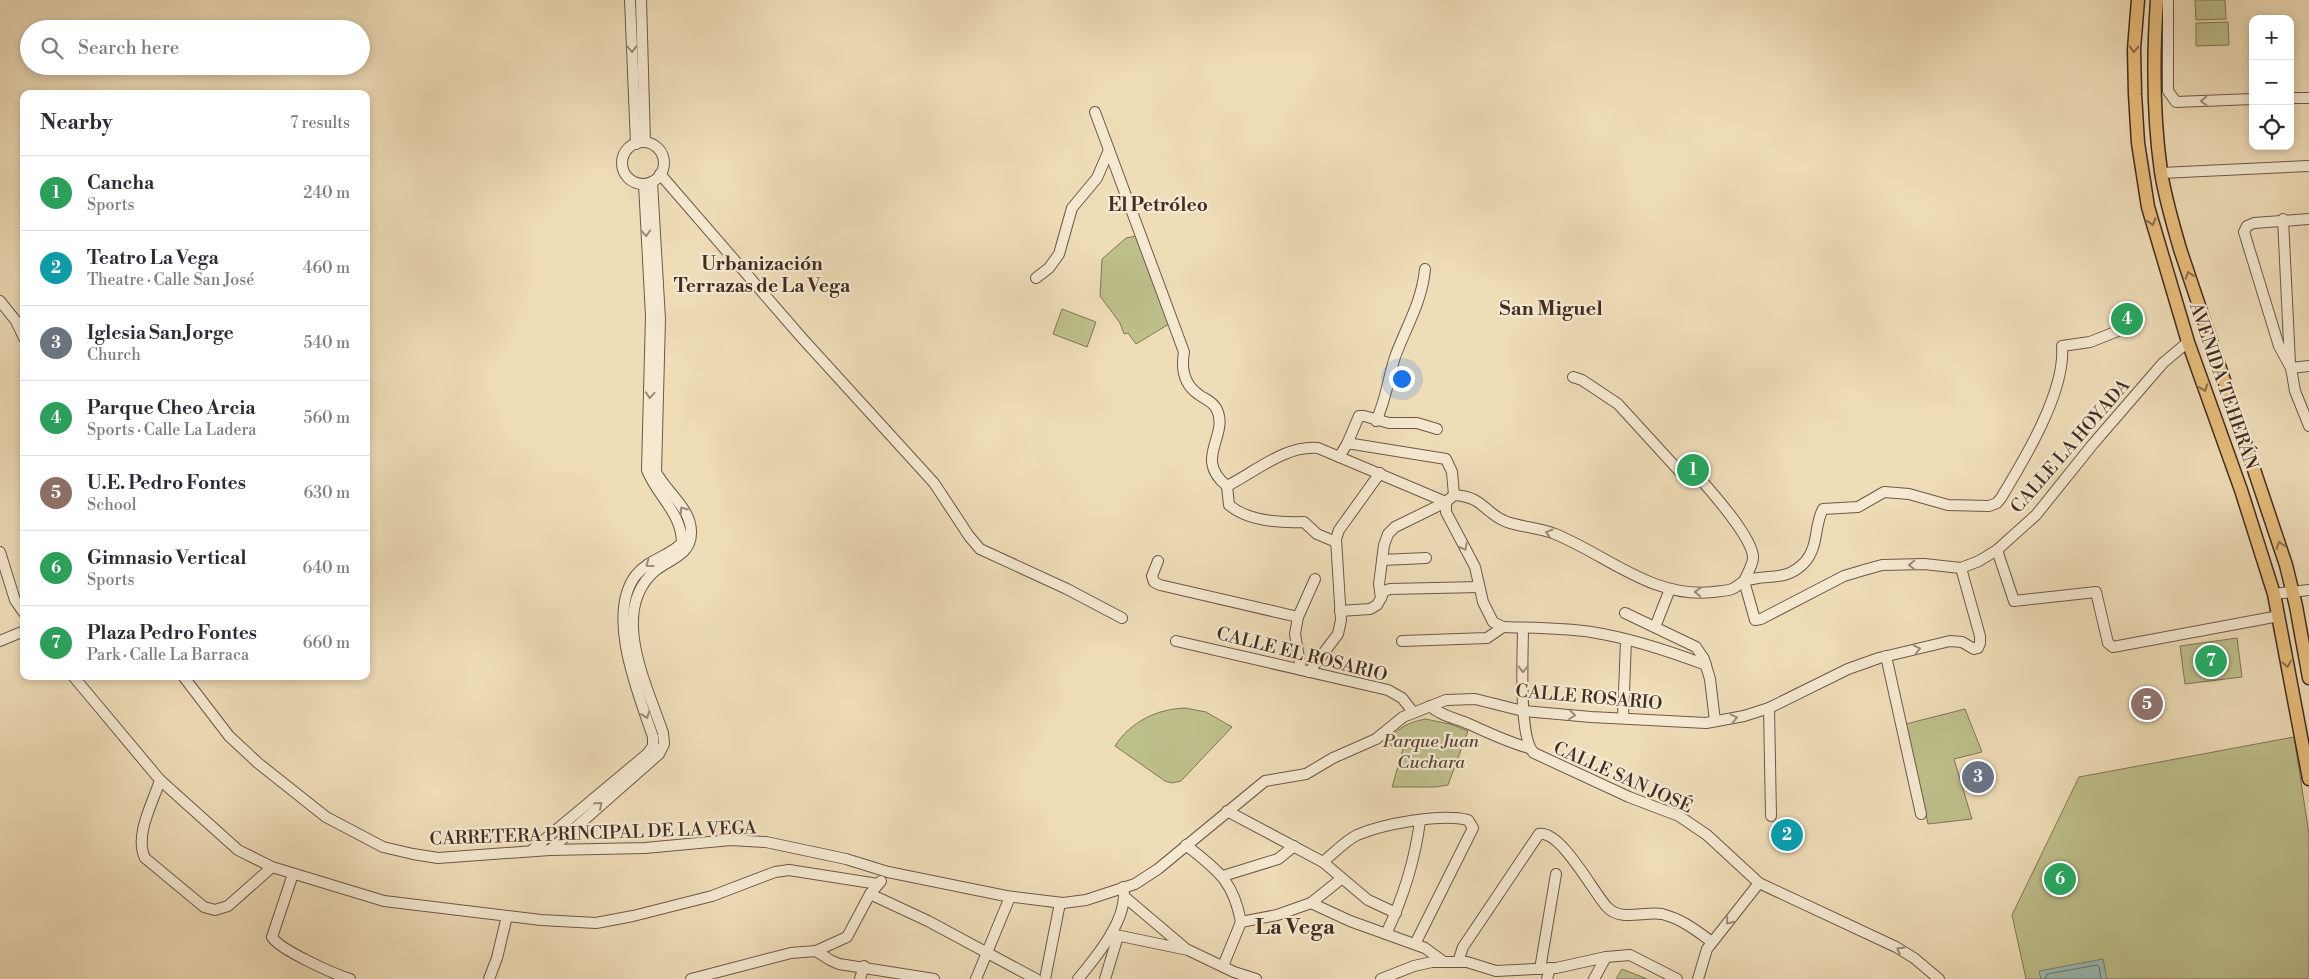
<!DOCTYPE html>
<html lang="en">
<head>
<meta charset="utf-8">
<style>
  body { margin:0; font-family:"Libre Bodoni",serif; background:#f7f7f7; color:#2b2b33 }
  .controls { position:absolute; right:15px; top:15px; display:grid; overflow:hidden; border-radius:10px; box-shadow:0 2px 8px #0003 }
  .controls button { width:45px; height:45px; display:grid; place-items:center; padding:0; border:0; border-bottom:1px solid #e1e1e2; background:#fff; color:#2b2b33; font:25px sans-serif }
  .you { position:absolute; left:1401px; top:378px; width:18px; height:18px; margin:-12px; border:4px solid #fff; border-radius:50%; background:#1a73e8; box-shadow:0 0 0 8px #1a73e833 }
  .badge { display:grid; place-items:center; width:32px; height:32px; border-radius:50%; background:#7c3aed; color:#fff; font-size:16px; font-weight:700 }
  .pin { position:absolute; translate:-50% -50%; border:2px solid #fff; box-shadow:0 1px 5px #0006 }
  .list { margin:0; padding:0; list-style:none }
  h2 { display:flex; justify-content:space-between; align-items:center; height:65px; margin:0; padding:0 20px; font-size:21px }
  h2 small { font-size:16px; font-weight:400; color:#7c7c81 }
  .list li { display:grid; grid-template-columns:32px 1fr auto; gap:15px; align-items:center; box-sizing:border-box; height:75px; padding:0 20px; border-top:1px solid #e1e1e2 }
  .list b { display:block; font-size:19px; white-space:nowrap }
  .list p { margin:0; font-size:16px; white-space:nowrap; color:#7c7c81 }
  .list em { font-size:16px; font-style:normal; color:#7c7c81 }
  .icon { flex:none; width:28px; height:28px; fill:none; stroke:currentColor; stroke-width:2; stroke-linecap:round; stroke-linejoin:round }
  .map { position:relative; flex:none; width:2309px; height:979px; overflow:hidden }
  .search { position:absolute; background:#fff; box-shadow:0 2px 8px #0003; left:20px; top:20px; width:350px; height:55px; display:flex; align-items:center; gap:12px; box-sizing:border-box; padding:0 18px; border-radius:28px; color:#7c7c81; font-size:19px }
  .panel { position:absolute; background:#fff; box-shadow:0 2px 8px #0003; left:20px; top:90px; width:350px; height:590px; border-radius:10px }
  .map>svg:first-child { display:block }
  .green { fill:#bec08c; stroke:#807658 }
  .water { fill:#9abbb4; stroke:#77827a }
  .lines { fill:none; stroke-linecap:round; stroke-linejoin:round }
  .shore { stroke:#6e746c; stroke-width:1 }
  .minor-casing { stroke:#6e5849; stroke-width:12 }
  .major-casing { stroke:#432c24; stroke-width:15 }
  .minor { stroke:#f5e9d1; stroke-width:10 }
  .major { stroke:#e8be7c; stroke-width:12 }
  .oneway { stroke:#9c8a7a }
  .oneway2 { stroke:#8d6e4c }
  .labels { text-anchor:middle; stroke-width:4.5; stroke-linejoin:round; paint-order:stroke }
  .street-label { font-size:18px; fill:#432c24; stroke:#f5e9d1 }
  .park-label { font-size:18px; font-style:italic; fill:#5c4a39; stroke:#f5e9d1 }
  .neighbourhood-label { font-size:19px; font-weight:bold; fill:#432c24; stroke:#f5e9d1 }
  .quarter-label { font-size:20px; font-weight:bold; fill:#432c24; stroke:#f5e9d1 }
  .district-label { font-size:22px; font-weight:bold; fill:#432c24; stroke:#f5e9d1 }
</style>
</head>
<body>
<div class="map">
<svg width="2309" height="979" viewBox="0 0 2309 979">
  <rect width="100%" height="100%" fill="#efddb8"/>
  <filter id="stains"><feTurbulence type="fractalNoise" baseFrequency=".004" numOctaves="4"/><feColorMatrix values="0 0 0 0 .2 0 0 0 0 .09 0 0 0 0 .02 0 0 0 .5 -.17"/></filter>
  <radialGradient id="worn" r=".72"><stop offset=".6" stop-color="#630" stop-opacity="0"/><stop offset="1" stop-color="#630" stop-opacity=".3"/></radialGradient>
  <g class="green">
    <path d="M2195 0H2225L2226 19 2196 20Z"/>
    <path d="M2228 22 2229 45 2196 46V23Z"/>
    <path d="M1141 235 1169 324 1136 344 1128 333 1124 334 1120 323 1100 296 1102 259 1126 238Z"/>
    <path d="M1062 309 1096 322 1087 347 1053 334Z"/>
    <path d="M2237 638 2242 677 2185 684 2180 646Z"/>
    <path d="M1185 708 1206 712 1232 727 1181 781 1172 783 1165 781 1115 746C1130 722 1157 709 1185 708Z"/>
    <path d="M1965 709 1982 752 1954 759 1972 819 1928 824 1906 724Z"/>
    <path d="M1425 719 1450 724 1468 731 1448 785 1436 787H1392L1403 749 1385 744C1396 729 1406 723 1425 719Z"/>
    <path d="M2294 737 2309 834V979H2026L2012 915 2079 777Z"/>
    <path d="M1622 969 1647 979H1616Z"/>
  </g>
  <path class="water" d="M2103 959 2107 979H2041L2039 971Z"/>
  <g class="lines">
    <path class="shore" d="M2045 979 2047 974 2097 965 2099 967 2101 979"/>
    <defs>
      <g id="minor">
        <path d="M630 0 636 144"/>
        <path d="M641 0 645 142"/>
        <path d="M2168 0V91L2176 102 2253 99"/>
        <path d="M2290 98H2309"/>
        <path d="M1095 112 1184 352C1181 369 1184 384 1198 394 1204 399 1211 400 1216 408 1231 435 1192 458 1227 486"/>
        <circle cx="643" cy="163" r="21"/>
        <path d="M2161 173 2309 166"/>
        <path d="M660 174 802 338 934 483 969 536 980 549 1067 589 1122 618"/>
        <path d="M2283 219 2290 363"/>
        <path d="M2309 219 2254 223 2247 226 2244 232 2279 346 2291 368 2295 391 2309 426"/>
        <path d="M1036 278 1049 268 1059 254 1072 208 1097 178 1109 150"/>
        <path d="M0 301 16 321 24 338"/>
        <path d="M2291 368 2309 366"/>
        <path d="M1573 377 1582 380 1618 404 1681 473 1686 476 1695 473C1710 490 1750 534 1753 556 1754 563 1747 574 1744 581"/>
        <path d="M1376 421C1386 400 1388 379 1395 357 1406 327 1422 302 1425 269"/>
        <path d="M1347 444 1359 416H1364L1389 423H1417L1437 429"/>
        <path d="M1339 457 1347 444H1353L1446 459 1452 472 1454 495"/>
        <path d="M1227 486C1255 472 1285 445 1318 448L1446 502"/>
        <path d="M1227 486 1229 505C1248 521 1280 523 1304 522L1317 534 1336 542"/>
        <path d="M1446 502V512L1475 567 1483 602 1493 622 1503 627C1532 628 1563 628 1591 632 1630 638 1669 651 1706 665"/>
        <path d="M1997 550 2014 601 2096 592 2108 643 2113 647 2279 616"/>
        <path d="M0 552 15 600 24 613"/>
        <path d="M1382 560 1426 558"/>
        <path d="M1158 561 1152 576 1154 582 1160 585 1298 617 1295 634 1301 670"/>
        <path d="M1744 581 1755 620 1761 619 1844 576 1864 570 1882 565 1924 564 1961 568 1979 561 1997 550 2036 515 2093 444 2163 363 2188 342"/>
        <path d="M2274 594 2309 590"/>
        <path d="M1381 598 1384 591 1390 589 1479 587"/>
        <path d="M1340 611 1370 609 1377 605 1381 598 1379 584 1384 545 1388 534 1395 527 1446 502 1454 495C1485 497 1483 513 1507 522 1522 527 1539 528 1555 534 1607 555 1653 599 1713 592 1719 591 1727 591 1732 589 1737 587 1740 583 1745 581 1768 573 1785 583 1805 562 1819 546 1814 525 1823 509L1858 507 1884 492 1909 494 1948 505 1989 506 1997 503 2001 498C2024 460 2066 391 2062 346L2090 342 2123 329"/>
        <path d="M1625 613 1696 647 1704 659 1710 679 1715 721"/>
        <path d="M1298 617 1315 579"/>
        <path d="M1655 627 1670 589"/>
        <path d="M1523 628C1523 652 1518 738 1534 753L1629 797 1679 816 1707 835 1759 883 1896 947 1914 958 1939 979"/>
        <path d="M0 641 24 631"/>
        <path d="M1176 641 1388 690 1402 698 1413 712"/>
        <path d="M1402 641 1487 638 1503 627"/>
        <path d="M1886 656 1921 814"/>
        <path d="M1309 672 1338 634 1341 620 1336 539 1339 530 1380 473"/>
        <path d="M73 676 160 780 238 850 272 867 384 901 541 920 596 923 633 916 712 896 775 872 789 870 878 884"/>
        <path d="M183 676 229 736 258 763 326 817 383 847 413 854 438 858 550 850 645 848 731 840 766 842 846 859 888 872 1006 896 1063 903 1086 900 1135 884 1158 869 1265 781 1306 774 1333 758 1376 739 1403 717 1446 700 1475 699 1523 711 1591 717 1706 723 1744 716 1769 708 1848 669 1879 658 1950 641 1962 642 1974 649 1978 648 1980 643V636L1961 568"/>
        <path d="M1430 706C1441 716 1455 718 1469 724 1489 733 1507 742 1529 748"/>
        <path d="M1769 708 1771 816"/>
        <path d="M1623 718 1626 640"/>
        <path d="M160 780C153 803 134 835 145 858L204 907 215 910 228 906 272 867"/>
        <path d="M1227 811 1323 862 1368 900 1396 913"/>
        <path d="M1186 845C1218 871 1233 880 1241 922"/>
        <path d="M532 850 647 754 653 746V737C639 695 605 615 636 575 649 559 668 557 682 543 682 513 657 496 647 470L651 316 644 184"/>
        <path d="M550 850 659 754 664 744 663 733C647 685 608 610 656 570 670 559 691 555 691 533 692 509 666 492 656 472L660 319 652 182"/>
        <path d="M1323 862C1334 853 1345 841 1357 835 1383 824 1441 813 1468 820L1473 828 1415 944"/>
        <path d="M293 874 272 937C280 950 334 974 350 979"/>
        <path d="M1223 876 1278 859 1294 846"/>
        <path d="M870 894 928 921 1036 979"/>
        <path d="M1126 898 1185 948"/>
        <path d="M1311 903 1350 921 1425 948 1444 962"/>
        <path d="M1111 934 1188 950 1234 972 1256 979"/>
        <path d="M1386 934C1403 898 1415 860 1420 821"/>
        <path d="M816 951 830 960 839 964 934 979"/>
        <path d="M1458 962 1463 947 1539 834C1561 830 1593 892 1607 907 1621 922 1644 911 1662 914 1682 919 1697 931 1712 942"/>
        <path d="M1223 966 1241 922 1277 915 1311 903 1341 879"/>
        <path d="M1540 969 1556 874"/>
        <path d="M489 979 497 958 507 916"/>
        <path d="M691 979 791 953 816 951 847 937 870 894 881 881"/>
        <path d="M860 979 864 966"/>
        <path d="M976 979 1010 897"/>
        <path d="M1045 979 1060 903"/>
        <path d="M1078 979C1096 957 1130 917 1123 887"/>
        <path d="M1105 979 1118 936"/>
        <path d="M1381 979 1414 966 1432 962H1467L1496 971 1556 968 1606 957 1630 955 1677 979"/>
        <path d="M1547 979 1550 968"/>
        <path d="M1594 979 1606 957"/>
        <path d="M1698 979 1707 949 1759 883"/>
      </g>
      <g id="major">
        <path d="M2138 0 2134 49 2135 94 2138 143 2148 207 2188 342 2241 490 2274 594 2309 779"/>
        <path d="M2157 0C2153 57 2153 115 2161 172 2165 198 2173 224 2180 249L2286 565 2296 606 2309 678"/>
      </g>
    </defs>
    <use href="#minor" class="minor-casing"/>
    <use href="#major" class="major-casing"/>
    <use href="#minor" class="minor"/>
    <use href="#major" class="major"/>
  </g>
  <defs><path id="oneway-chevron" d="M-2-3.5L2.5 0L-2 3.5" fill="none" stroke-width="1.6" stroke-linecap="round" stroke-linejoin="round" transform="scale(1.25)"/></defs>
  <g class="oneway">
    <use href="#oneway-chevron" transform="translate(632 49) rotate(89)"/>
    <use href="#oneway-chevron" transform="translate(2204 101) rotate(178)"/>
    <use href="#oneway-chevron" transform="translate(646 233) rotate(87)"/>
    <use href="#oneway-chevron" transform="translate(650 395) rotate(94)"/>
    <use href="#oneway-chevron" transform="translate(683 510) rotate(-125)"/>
    <use href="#oneway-chevron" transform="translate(1549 533) rotate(-163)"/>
    <use href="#oneway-chevron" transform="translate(1464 547) rotate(62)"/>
    <use href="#oneway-chevron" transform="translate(649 564) rotate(144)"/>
    <use href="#oneway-chevron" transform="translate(1912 565) rotate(179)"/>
    <use href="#oneway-chevron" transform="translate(1698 592) rotate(-178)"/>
    <use href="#oneway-chevron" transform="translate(1917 649) rotate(-13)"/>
    <use href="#oneway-chevron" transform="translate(1523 669) rotate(90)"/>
    <use href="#oneway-chevron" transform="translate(646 715) rotate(71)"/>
    <use href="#oneway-chevron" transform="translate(1572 715) rotate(6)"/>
    <use href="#oneway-chevron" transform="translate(1734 718) rotate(-13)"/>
    <use href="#oneway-chevron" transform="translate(599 805) rotate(-41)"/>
    <use href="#oneway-chevron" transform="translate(1729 921) rotate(128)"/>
    <use href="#oneway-chevron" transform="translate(1900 950) rotate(-150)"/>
  </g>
  <g class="oneway2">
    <use href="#oneway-chevron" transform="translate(2134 49) rotate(92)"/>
    <use href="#oneway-chevron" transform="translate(2152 222) rotate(73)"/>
    <use href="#oneway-chevron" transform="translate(2189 275) rotate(-109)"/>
    <use href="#oneway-chevron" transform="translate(2204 388) rotate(70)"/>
    <use href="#oneway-chevron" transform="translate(2280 545) rotate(-108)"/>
    <use href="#oneway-chevron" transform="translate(2287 664) rotate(80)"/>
  </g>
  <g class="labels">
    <g class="street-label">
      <text transform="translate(2224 386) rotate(71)" y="6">AVENIDA TEHERÁN</text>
      <text transform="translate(2070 446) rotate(-49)" y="6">CALLE LA HOYADA</text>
      <text transform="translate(1302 654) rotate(14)" y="6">CALLE EL ROSARIO</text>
      <text transform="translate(1589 697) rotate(5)" y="6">CALLE ROSARIO</text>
      <text transform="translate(1623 777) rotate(24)" y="6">CALLE SAN JOSÉ</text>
      <text transform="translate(593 833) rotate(-2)" y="6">CARRETERA PRINCIPAL DE LA VEGA</text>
    </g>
    <g class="park-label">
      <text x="1431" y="747">Parque Juan<tspan x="1431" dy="21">Cuchara</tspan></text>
    </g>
    <g class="neighbourhood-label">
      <text x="1158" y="211">El Petróleo</text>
      <text x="762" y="270">Urbanización<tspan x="762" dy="22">Terrazas de La Vega</tspan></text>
    </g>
    <g class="quarter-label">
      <text x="1551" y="315">San Miguel</text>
    </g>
    <g class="district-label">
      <text x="1295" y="934">La Vega</text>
    </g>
  </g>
  <rect width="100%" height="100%" filter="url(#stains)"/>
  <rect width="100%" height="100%" fill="url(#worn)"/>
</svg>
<div class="controls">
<button>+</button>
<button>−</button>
<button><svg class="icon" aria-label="locate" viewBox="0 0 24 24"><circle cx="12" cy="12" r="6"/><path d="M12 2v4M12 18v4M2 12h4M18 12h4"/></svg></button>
</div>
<div class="you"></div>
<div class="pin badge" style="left:1693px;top:470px;background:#2e9e5b">1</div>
<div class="pin badge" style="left:1787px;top:835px;background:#0f9aa8">2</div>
<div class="pin badge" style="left:1978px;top:777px;background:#6b7280">3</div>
<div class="pin badge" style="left:2127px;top:319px;background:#2e9e5b">4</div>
<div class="pin badge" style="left:2147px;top:704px;background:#8d6e63">5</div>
<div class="pin badge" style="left:2060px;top:879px;background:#2e9e5b">6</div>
<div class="pin badge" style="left:2211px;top:661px;background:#2e9e5b">7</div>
<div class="search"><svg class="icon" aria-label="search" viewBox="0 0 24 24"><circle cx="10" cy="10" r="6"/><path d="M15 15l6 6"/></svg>Search here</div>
<section class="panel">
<h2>Nearby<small>7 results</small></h2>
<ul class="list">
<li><span class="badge" style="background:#2e9e5b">1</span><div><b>Cancha</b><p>Sports</p></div><em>240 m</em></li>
<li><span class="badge" style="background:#0f9aa8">2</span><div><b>Teatro La Vega</b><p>Theatre · Calle San José</p></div><em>460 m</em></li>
<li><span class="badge" style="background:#6b7280">3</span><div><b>Iglesia San Jorge</b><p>Church</p></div><em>540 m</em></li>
<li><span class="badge" style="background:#2e9e5b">4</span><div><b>Parque Cheo Arcia</b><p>Sports · Calle La Ladera</p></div><em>560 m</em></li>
<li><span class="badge" style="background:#8d6e63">5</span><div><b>U.E. Pedro Fontes</b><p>School</p></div><em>630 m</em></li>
<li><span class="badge" style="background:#2e9e5b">6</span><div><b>Gimnasio Vertical</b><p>Sports</p></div><em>640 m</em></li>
<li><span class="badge" style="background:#2e9e5b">7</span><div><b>Plaza Pedro Fontes</b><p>Park · Calle La Barraca</p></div><em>660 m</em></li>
</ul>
</section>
</div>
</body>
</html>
